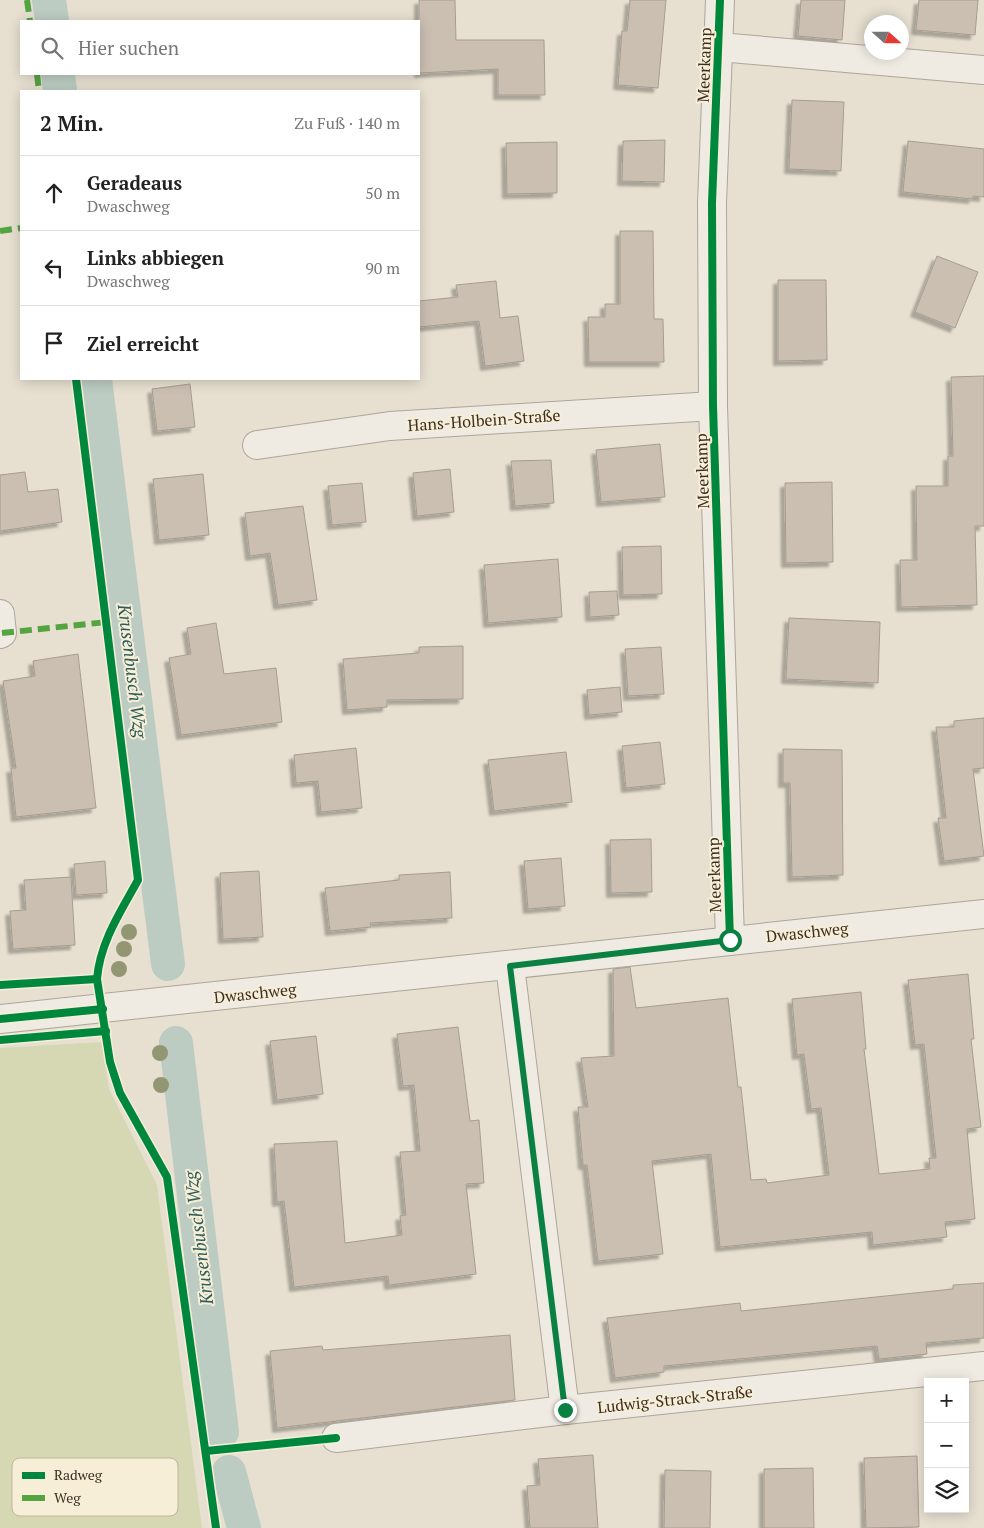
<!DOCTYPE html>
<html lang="de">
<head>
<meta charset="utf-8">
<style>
  body { margin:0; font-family:"PT Serif",serif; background:#f6f6f6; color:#222 }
  .controls { position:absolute; right:15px; bottom:15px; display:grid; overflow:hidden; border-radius:0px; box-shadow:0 2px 12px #0003 }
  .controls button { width:45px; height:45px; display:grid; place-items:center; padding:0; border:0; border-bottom:1px solid #e0e0e0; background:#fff; color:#222; font:25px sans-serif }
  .compass { position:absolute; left:864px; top:15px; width:45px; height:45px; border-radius:50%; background:#fff; box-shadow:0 2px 12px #0003; rotate:111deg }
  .stop { position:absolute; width:15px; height:15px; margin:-11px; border:4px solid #0b8043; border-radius:50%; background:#fff }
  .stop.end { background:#0b8043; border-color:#fff; box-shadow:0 1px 5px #0008 }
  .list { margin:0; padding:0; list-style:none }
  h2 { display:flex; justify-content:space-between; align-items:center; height:65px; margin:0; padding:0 20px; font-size:21px }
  h2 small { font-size:16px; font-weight:400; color:#767676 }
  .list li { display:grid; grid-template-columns:32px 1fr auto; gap:15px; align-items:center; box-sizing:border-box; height:75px; padding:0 20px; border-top:1px solid #e0e0e0 }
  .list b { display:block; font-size:19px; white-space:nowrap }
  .list p { margin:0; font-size:16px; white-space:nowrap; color:#767676 }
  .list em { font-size:16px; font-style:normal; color:#767676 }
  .icon { flex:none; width:28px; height:28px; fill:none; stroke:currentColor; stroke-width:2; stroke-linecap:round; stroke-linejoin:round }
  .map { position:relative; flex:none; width:984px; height:1528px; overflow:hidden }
  .search { position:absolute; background:#fff; box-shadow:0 2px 12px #0003; left:20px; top:20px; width:400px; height:55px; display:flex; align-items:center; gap:12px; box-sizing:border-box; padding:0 18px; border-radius:0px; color:#767676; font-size:19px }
  .panel { position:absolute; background:#fff; box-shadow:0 2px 12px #0003; left:20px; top:90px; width:400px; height:290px; border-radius:0px }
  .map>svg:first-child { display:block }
  .green { fill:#d6d7b3 }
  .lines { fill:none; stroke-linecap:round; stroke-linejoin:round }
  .canal { stroke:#bcccc2; stroke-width:34 }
  .building { fill:#cbbfb2; stroke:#a89c90; filter:url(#shadow) }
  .minor-casing { stroke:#ada599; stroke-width:30 }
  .minor { stroke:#efebe3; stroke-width:28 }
  .quiet { stroke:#54a441; stroke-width:6; stroke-dasharray:12 6; stroke-linecap:butt }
  .cycleway-casing { stroke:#f7eed8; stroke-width:11 }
  .cycleway { stroke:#00873e; stroke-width:8 }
  .tree { fill:#929673 }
  .route { stroke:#0b8043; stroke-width:6 }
  .labels { text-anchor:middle; stroke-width:4; stroke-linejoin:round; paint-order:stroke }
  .street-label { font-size:16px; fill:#3d2e20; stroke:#f7eed8 }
  .water-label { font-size:18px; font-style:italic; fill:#2f5d5a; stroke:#f7eed8 }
  .key { fill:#f7eed8; stroke:#bfb4a1; stroke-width:1 }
  .key-label { font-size:14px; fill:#3d2e20 }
</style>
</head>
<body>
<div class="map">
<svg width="984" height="1528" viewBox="0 0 984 1528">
  <defs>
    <filter id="shadow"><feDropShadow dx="-4.5" dy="4.5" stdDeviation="1" flood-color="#0004"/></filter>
  </defs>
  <rect width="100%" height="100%" fill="#e7e0d1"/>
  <path class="green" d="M102 1042 109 1089 157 1185 202 1528H0V1048Z"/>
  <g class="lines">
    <g class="canal">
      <path d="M49 0 52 21"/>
      <path d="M58 74 60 91"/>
      <path d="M95 379 168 964"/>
      <path d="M176 1043 222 1432"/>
      <path d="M229 1472 244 1528"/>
    </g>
  </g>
  <g class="building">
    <path d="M419 0H455L456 40H544L545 95H498V69L419 73Z"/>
    <path d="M630 0H666L658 88 618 85 622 31H627Z"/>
    <path d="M801 0H845L842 40 798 36Z"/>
    <path d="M919 0H978L975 35 916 30Z"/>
    <path d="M792 100 844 102 841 171 789 169Z"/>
    <path d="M665 140 664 182 622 181 623 141Z"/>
    <path d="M908 141 984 149V197L973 196V199L903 192Z"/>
    <path d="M557 142V193L507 194 506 143Z"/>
    <path d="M620 231H653L654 319H663L664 362H589L588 317H605V304H620Z"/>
    <path d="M937 256 978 272 955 328 915 312Z"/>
    <path d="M778 280H826L827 360 778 361Z"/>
    <path d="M496 281 500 318 518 316 524 361 485 366 479 321 419 327V301L458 297 456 285Z"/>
    <path d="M984 376V526H975L977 605 901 607 900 560H917L916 486H948V456H953L951 377Z"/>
    <path d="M190 384 195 427 157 431 152 389Z"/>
    <path d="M660 444 665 497 601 502 596 450Z"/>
    <path d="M551 460 554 503 515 506 511 461Z"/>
    <path d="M450 469 454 512 417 516 413 473Z"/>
    <path d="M25 472 28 492 58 489 62 522 0 531V475Z"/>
    <path d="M203 474 209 535 159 540 153 479Z"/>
    <path d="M832 482 833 562 786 563 785 483Z"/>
    <path d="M362 483 366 522 332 525 328 486Z"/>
    <path d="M303 506 317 600 278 605 270 553 250 556 245 513Z"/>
    <path d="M661 546 662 594 623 595 622 547Z"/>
    <path d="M558 559 562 617 488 623 484 565Z"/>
    <path d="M617 591 619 615 590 617 589 592Z"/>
    <path d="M789 618 880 622 878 683 786 679Z"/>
    <path d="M216 623 224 674 276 668 282 722 181 735 169 658 191 654 187 628Z"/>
    <path d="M463 646V699L387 700V707L347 710 343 659 419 653V647Z"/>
    <path d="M661 647 664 694 628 696 625 649Z"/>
    <path d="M78 654 96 808 16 817 11 768H16L3 681 35 676 33 661Z"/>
    <path d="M620 687 622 712 589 715 587 690Z"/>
    <path d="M984 718V768L973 769 984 856 944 861 938 818H946L936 727H954V721Z"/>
    <path d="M660 742 665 784 626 788 622 746Z"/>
    <path d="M356 748 362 808 321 812 318 781 296 783 294 755Z"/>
    <path d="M783 749 842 750 843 875 792 877 790 783H783Z"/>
    <path d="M566 752 572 802 494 811 488 760Z"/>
    <path d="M651 839 652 892 611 893 610 840Z"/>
    <path d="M561 858 565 906 528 909 524 861Z"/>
    <path d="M105 861 107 893 76 895 74 864Z"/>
    <path d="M259 871 263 937 223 939 220 873Z"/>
    <path d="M450 872 452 918 370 923 371 927 330 931 325 888 399 880V875Z"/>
    <path d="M71 877 75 945 13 949 10 911 26 910 24 880Z"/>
    <path d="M630 967 636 1008 728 998 738 1087H741L751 1180 766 1179 767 1183 829 1175 821 1108 811 1109 804 1054 797 1055 792 999 861 992 866 1049H864L879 1174 930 1169 929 1158H936L924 1044 915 1045 908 980 968 974 974 1039H971L981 1127 967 1129 975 1219 945 1222 947 1237 873 1245 872 1232 720 1247 711 1154 652 1161 663 1254 598 1261 587 1165H583L578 1107H588L581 1058 614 1056 613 969Z"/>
    <path d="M458 1027 470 1121 479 1120 484 1183 466 1184 476 1274 389 1285 388 1276 294 1287 284 1201 277 1202 274 1144 337 1141 345 1243 402 1235 400 1216 406 1215 400 1152 420 1151 414 1085 403 1086 397 1034Z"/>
    <path d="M316 1036 323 1094 277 1100 270 1041Z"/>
    <path d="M984 1283V1338L926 1343 927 1354 879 1359 877 1346 664 1366V1372L615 1378 607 1318 740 1303 741 1311 953 1289V1285Z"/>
    <path d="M510 1335 515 1400 277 1428 270 1351 322 1346 323 1350Z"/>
    <path d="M593 1455 598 1528H530L527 1486 540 1485 538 1459Z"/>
    <path d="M917 1456 919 1527 866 1528 864 1458Z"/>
    <path d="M813 1468 814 1528H764V1469Z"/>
    <path d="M665 1470 711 1471 710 1528H664Z"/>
  </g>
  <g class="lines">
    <defs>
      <g id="minor">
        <path d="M720 0 712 203 713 406 730 940"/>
        <path d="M719 47 984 70"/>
        <path d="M257 445 390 426 713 406"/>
        <path d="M0 614 2 633 0 634"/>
        <path d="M510 966 565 1410"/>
        <path d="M0 1019 984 914"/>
        <path d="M336 1438 565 1410 984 1366"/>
      </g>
    </defs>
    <use href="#minor" class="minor-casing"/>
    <use href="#minor" class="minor"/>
    <g class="quiet">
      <path d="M27 0 30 21"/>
      <path d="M37 74 39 91"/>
      <path d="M0 231 21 228"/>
      <path d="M2 633 107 622"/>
    </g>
    <defs>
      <g id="cycleway">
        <path d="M720 0 712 203 713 406 730 940"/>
        <path d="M76 379 138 880C121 911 100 942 97 979L110 1062 120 1093 167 1177 216 1528"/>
        <path d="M0 985 97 979"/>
        <path d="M0 1019 103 1009"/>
        <path d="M0 1040 106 1031"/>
        <path d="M206 1451 336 1438"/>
      </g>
    </defs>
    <use href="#cycleway" class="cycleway-casing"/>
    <use href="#cycleway" class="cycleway"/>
  </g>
  <g class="tree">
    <circle cx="129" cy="932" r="8"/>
    <circle cx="124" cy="949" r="8"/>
    <circle cx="119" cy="969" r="8"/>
    <circle cx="160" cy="1053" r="8"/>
    <circle cx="161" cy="1085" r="8"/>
  </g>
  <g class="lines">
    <path class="route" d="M565 1410 510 966 730 940"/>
  </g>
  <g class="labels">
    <g class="street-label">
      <text transform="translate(704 65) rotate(-88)" y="6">Meerkamp</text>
      <text transform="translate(484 420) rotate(-4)" y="6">Hans-Holbein-Straße</text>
      <text transform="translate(702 471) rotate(-92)" y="6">Meerkamp</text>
      <text transform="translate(714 875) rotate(-92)" y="6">Meerkamp</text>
      <text transform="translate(807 932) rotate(-6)" y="6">Dwaschweg</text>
      <text transform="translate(255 993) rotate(-6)" y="6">Dwaschweg</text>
      <text transform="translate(675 1399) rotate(-6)" y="6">Ludwig-Strack-Straße</text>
    </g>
    <g class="water-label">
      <text transform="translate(132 671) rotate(83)" y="6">Krusenbusch Wzg</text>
      <text transform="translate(199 1238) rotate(-97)" y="6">Krusenbusch Wzg</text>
    </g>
  </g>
  <rect x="12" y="1458" width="166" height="58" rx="8" class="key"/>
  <rect x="22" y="1472" width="23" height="7" fill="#00873e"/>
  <rect x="22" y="1495" width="23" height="6" fill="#54a441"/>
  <g class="key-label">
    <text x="54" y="1480">Radweg</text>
    <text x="54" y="1503">Weg</text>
  </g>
</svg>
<div class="controls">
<button>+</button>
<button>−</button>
<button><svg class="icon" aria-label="layers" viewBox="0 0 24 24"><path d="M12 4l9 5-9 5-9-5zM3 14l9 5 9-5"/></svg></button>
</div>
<svg class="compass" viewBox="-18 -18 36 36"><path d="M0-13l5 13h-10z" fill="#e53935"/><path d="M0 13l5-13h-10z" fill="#767676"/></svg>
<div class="stop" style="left:730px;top:940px"></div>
<div class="stop end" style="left:565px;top:1410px"></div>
<div class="search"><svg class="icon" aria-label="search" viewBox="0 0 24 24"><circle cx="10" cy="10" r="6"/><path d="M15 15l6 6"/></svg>Hier suchen</div>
<section class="panel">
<h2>2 Min.<small>Zu Fuß · 140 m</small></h2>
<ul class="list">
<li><svg class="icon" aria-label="ahead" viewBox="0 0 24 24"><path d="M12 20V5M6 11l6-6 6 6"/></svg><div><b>Geradeaus</b><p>Dwaschweg</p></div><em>50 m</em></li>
<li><svg class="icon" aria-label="left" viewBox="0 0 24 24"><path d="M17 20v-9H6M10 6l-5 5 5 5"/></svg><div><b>Links abbiegen</b><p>Dwaschweg</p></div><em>90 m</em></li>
<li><svg class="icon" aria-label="arrive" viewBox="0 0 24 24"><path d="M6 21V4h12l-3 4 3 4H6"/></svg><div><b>Ziel erreicht</b></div></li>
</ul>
</section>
</div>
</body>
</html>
